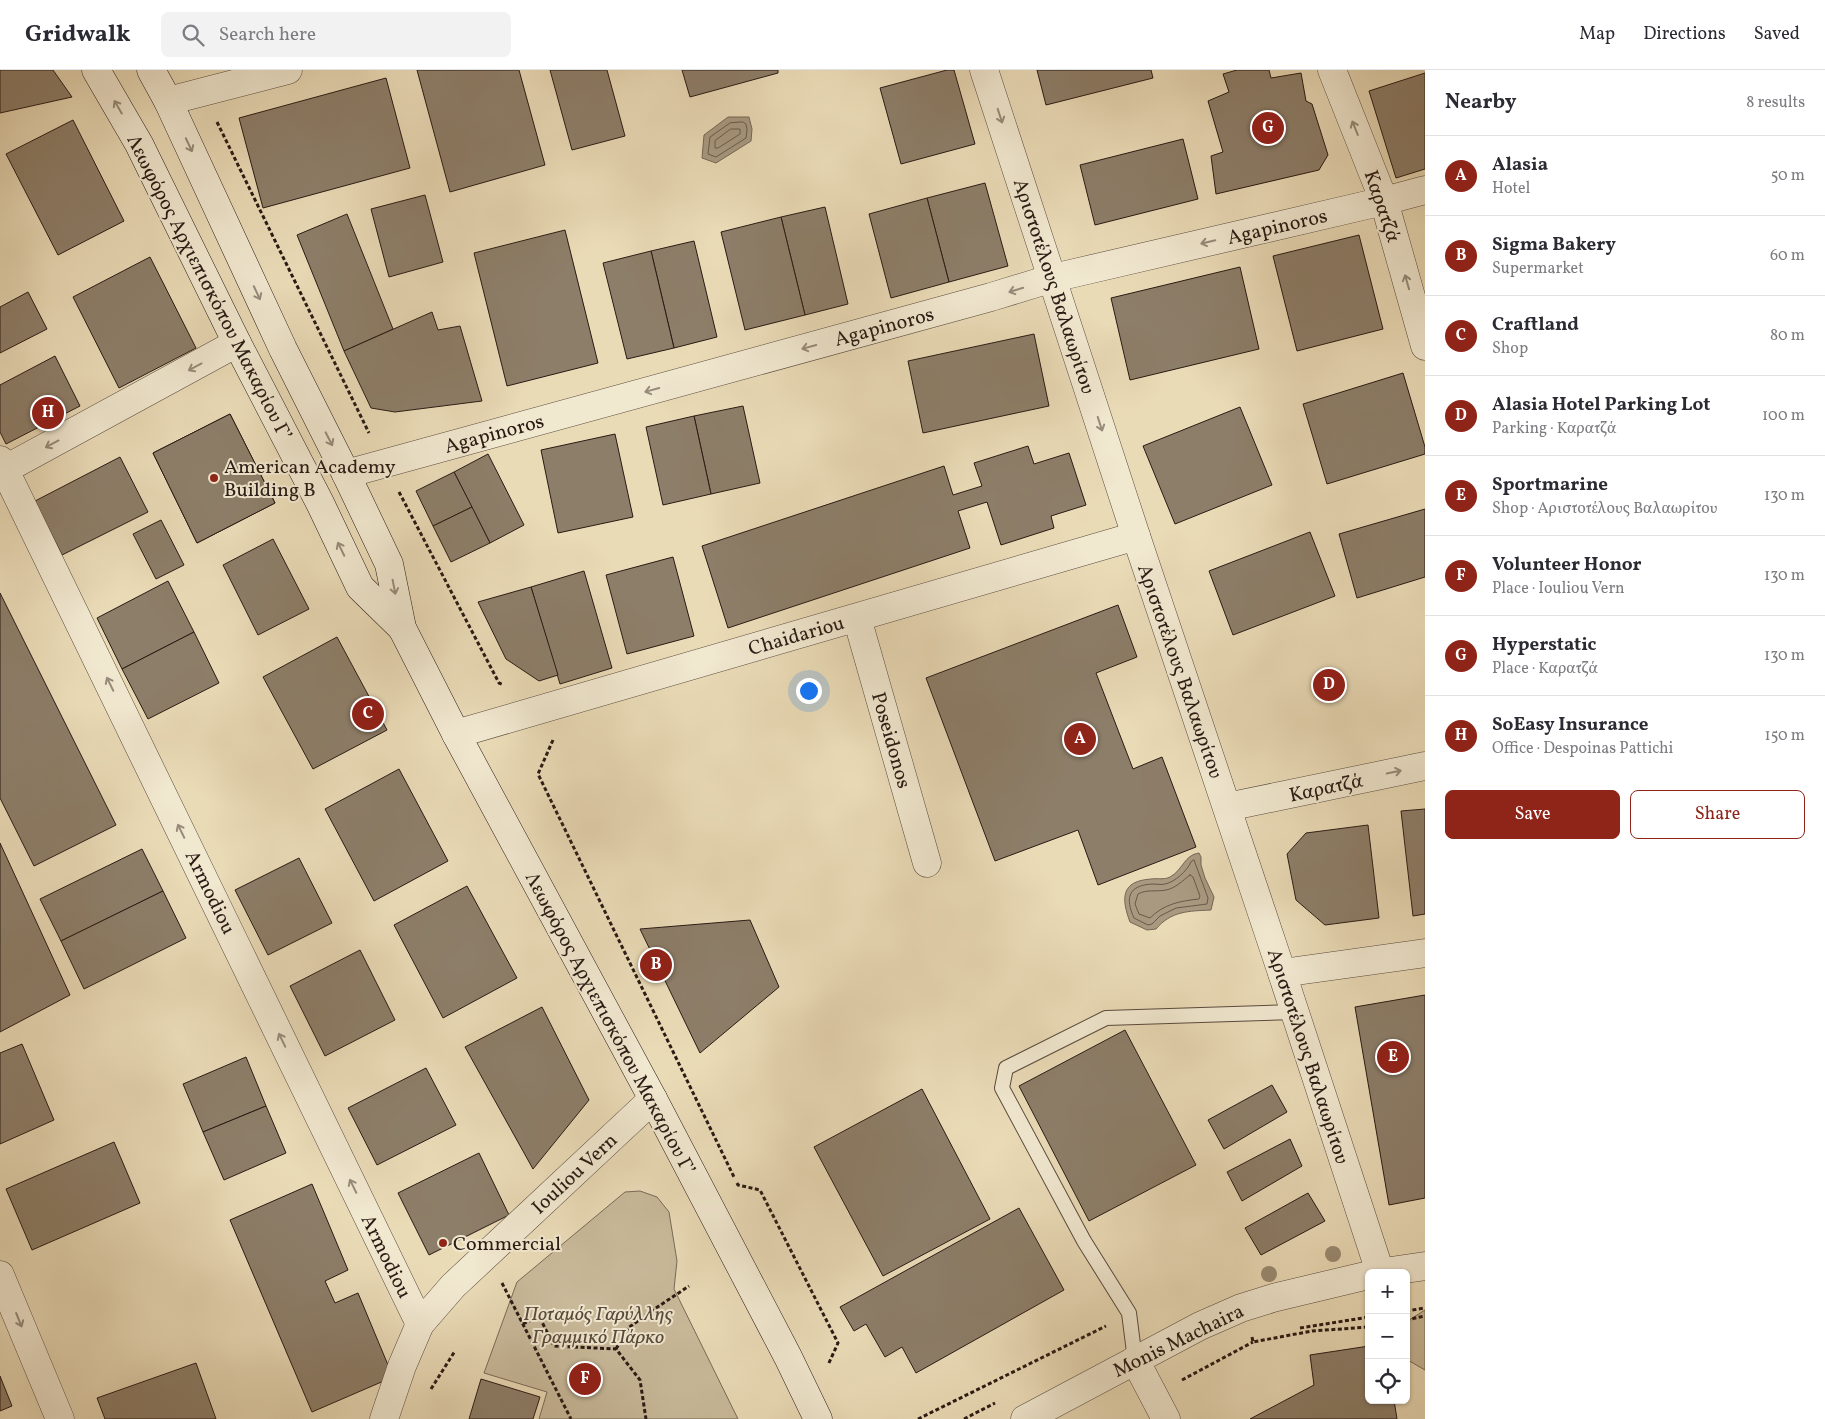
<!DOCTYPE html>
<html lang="en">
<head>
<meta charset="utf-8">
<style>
  body { margin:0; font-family:Vollkorn,serif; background:#f2f2f3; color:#2b2b33 }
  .controls { position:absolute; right:15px; bottom:15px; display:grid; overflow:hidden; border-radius:8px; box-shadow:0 1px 4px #0004 }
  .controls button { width:45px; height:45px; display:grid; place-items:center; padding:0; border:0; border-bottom:1px solid #e1e1e2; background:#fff; color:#2b2b33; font:25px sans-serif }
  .you { position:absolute; left:808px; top:620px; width:18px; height:18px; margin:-12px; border:4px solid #fff; border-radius:50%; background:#1a73e8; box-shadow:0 0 0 8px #1a73e833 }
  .badge { display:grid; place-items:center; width:32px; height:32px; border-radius:50%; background:#8f2418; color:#fff; font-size:16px; font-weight:700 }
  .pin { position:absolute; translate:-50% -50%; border:2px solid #fff; box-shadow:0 1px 5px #0006 }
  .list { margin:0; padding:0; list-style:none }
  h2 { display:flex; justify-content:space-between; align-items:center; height:65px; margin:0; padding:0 20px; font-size:21px }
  h2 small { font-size:16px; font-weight:400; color:#7c7c81 }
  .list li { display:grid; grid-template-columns:32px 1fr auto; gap:15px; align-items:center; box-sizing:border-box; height:80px; padding:0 20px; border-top:1px solid #e1e1e2 }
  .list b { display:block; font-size:19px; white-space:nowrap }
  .list p { margin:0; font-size:16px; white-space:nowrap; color:#7c7c81 }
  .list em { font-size:16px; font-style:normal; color:#7c7c81 }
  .actions { display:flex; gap:10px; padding:15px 20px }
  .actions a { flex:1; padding:11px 0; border:1px solid #8f2418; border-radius:8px; text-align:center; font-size:18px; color:#8f2418 }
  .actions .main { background:#8f2418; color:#fff }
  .icon { flex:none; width:28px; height:28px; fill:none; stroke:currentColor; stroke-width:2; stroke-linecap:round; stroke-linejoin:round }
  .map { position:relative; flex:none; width:1425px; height:1349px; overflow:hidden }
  header { display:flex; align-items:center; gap:30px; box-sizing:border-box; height:70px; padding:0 25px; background:#fff; border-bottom:1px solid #e1e1e2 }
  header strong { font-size:24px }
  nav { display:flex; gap:28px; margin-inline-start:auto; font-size:18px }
  .search { width:350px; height:45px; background:#f2f2f3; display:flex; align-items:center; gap:12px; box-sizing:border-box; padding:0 18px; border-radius:8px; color:#7c7c81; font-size:19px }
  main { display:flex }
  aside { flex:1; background:#fff }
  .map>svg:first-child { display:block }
  .green { fill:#c9ba9b; stroke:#796a58 }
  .water { fill:#a89980; stroke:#756655 }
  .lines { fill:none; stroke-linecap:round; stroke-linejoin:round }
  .shore { stroke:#685a4a; stroke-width:1 }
  .building { fill:#8d7e69; stroke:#291a14 }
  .lane-casing { stroke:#594a3d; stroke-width:16 }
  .street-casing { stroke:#594a3d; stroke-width:29 }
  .secondary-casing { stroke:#291a14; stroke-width:29 }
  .path { stroke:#291a14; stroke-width:3; stroke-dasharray:4 2.5; stroke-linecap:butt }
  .lane { stroke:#f1e8d0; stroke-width:14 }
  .street { stroke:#f1e8d0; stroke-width:28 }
  .secondary { stroke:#f1e8d0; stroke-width:28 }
  .tree { fill:#9a8b73 }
  .oneway { stroke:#978b7b }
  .poi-dot { fill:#8f2418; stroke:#f1e8d0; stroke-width:2 }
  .labels { text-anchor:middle; stroke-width:4; stroke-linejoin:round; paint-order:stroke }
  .street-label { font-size:20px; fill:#291a14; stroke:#f1e8d0 }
  .poi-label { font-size:20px; fill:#291a14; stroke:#f1e8d0; text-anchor:start }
  .park-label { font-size:20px; font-style:italic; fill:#594a3c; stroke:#f1e8d0 }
</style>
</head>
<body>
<header>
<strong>Gridwalk</strong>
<div class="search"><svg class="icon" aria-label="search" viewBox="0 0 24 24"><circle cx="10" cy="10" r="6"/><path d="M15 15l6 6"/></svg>Search here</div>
<nav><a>Map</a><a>Directions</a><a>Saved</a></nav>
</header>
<main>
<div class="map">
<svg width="1425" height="1349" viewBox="0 0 1425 1349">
  <rect width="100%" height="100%" fill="#eadbb7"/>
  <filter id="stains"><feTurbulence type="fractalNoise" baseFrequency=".004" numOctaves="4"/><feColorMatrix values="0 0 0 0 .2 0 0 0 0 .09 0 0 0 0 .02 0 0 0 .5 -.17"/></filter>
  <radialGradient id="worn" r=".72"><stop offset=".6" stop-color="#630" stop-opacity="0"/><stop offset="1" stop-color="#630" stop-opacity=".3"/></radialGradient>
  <g class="green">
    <path d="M640 1121 657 1127 669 1142 677 1191 674 1219 738 1349H539L547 1322 484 1303 517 1212 625 1122Z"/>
    <path d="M1425 1240V1300L1406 1289V1252Z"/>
  </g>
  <g class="water">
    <path d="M728 47H749L752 59 751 71 716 93 702 88 704 65Z"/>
    <path d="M1199 783 1201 787V795L1205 808 1214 827 1211 840C1189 841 1171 841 1156 859L1147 860 1130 852C1121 828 1121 811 1151 809 1158 808 1164 810 1170 807 1183 800 1184 785 1199 783Z"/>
  </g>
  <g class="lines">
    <g class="shore">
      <path d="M743 52 746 54 747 60 746 68 716 87 708 84 710 67 730 53Z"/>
      <path d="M731 59H740V64L718 78H715V71Z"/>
      <path d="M1194 790 1208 828 1207 834 1176 838 1160 846 1152 854 1148 855 1134 848C1125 828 1128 815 1153 814 1157 814 1161 815 1165 814 1175 812 1187 801 1191 792Z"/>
      <path d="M1190 805 1193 807 1200 826 1199 829C1180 831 1164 834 1150 848L1139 844 1135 834 1138 824C1147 819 1156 822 1166 820 1176 818 1182 811 1190 805Z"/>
    </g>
  </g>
  <g class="building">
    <path d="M0 0H53L72 27 0 43Z"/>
    <path d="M417 0H519L545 95 450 122Z"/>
    <path d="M550 0H607L625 66 572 80Z"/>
    <path d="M682 0H778V3L690 27Z"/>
    <path d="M947 0H954L975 74 901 94 880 18Z"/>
    <path d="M1037 0H1151L1153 8 1046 35Z"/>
    <path d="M1237 0H1269L1271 8 1301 3 1306 31 1312 34 1328 85 1319 100 1216 124 1211 86 1223 82 1208 31 1229 22 1223 4Z"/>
    <path d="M1425 3V99L1396 108 1369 21Z"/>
    <path d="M386 8 410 98 263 138 239 48Z"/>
    <path d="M73 50 124 151 58 185 6 84Z"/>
    <path d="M1183 69 1198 129 1095 155 1080 95Z"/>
    <path d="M985 113 1008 196 949 212 927 128Z"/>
    <path d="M425 125 443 192 389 207 371 139Z"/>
    <path d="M927 128 949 212 891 228 869 144Z"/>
    <path d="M825 137 848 234 805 245 781 147Z"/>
    <path d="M347 144 393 259 344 281 297 165Z"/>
    <path d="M781 147 805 245 745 260 721 162Z"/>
    <path d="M565 160 598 293 507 316 474 183Z"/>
    <path d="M1359 165 1383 259 1297 281 1273 186Z"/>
    <path d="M694 171 717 267 674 278 651 181Z"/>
    <path d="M651 181 674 278 627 289 603 193Z"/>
    <path d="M150 187 196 278 119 318 73 227Z"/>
    <path d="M1240 197 1259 279 1130 310 1111 228Z"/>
    <path d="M28 222 47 259 0 283V237Z"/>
    <path d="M432 242 438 260 460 256 482 331 395 342 371 338 344 281Z"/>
    <path d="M1034 264 1049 336 923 363 908 291Z"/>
    <path d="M55 286 80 336 6 374 0 362V315Z"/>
    <path d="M1403 303 1425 377V384L1327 414 1303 334Z"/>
    <path d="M743 336 760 413 711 424 694 346Z"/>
    <path d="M1240 337 1272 415 1175 454 1143 376Z"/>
    <path d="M230 344 275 433 197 473 153 383Z"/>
    <path d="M230 344 275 433 197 473 153 383Z"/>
    <path d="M694 346 711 424 663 435 646 357Z"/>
    <path d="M615 364 633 447 558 463 541 380Z"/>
    <path d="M1028 376 1034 394 1069 383 1086 435 1051 446 1054 458 1001 475 987 432 958 441 970 478 728 558 702 476 944 396 953 425 982 416 974 393Z"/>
    <path d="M488 384 524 455 490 473 454 402Z"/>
    <path d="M120 387 148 442 62 485 35 431Z"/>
    <path d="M454 402 472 437 433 456 416 421Z"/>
    <path d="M472 437 490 473 451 492 433 456Z"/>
    <path d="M1425 439V507L1357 528 1339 464Z"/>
    <path d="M161 450 184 495 156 509 133 464Z"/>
    <path d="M1310 462 1335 526 1233 565 1209 501Z"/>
    <path d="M273 469 309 539 258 565 223 495Z"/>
    <path d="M673 487 694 566 627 584 606 505Z"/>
    <path d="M584 501 612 598 560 614 531 517Z"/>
    <path d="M168 511 194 562 122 599 97 548Z"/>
    <path d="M531 517 558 605 539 611 506 589 478 532Z"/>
    <path d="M0 523 116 755 34 796 0 728Z"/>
    <path d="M1118 535 1137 587 1096 603 1133 699 1162 687 1196 777 1098 815 1078 760 995 791 926 608Z"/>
    <path d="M194 562 219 613 148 649 122 599Z"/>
    <path d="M337 567 387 660 313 699 263 607Z"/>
    <path d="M399 699 448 791 374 831 325 739Z"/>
    <path d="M1425 739V844L1413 846 1401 741Z"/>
    <path d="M1368 755 1379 848 1325 855 1296 830 1287 784 1306 763Z"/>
    <path d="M0 773 70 925 0 962Z"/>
    <path d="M142 779 163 821 61 871 40 829Z"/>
    <path d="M299 788 332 853 268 885 235 820Z"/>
    <path d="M467 816 517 908 443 948 394 855Z"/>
    <path d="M163 821 186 868 84 919 61 871Z"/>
    <path d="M750 850 779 917 700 983 640 859Z"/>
    <path d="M360 880 395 950 325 986 290 916Z"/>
    <path d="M1425 925V1128L1389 1135 1355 937Z"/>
    <path d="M542 937 589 1030 533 1099 465 977Z"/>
    <path d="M1125 960 1196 1095 1089 1151 1019 1016Z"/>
    <path d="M22 974 54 1050 0 1074V983Z"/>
    <path d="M246 987 266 1036 203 1062 183 1014Z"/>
    <path d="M426 998 456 1055 377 1095 348 1038Z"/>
    <path d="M1272 1015 1287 1042 1224 1079 1208 1050Z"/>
    <path d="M922 1019 990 1149 883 1206 814 1077Z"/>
    <path d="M266 1036 286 1083 224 1110 203 1062Z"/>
    <path d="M1290 1069 1302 1096 1242 1131 1227 1102Z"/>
    <path d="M114 1072 140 1133 32 1180 6 1119Z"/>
    <path d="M479 1083 509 1145 429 1185 398 1123Z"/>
    <path d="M312 1114 348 1200 325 1211 335 1233 358 1223 393 1307 312 1342 230 1150Z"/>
    <path d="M1308 1123 1325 1151 1261 1185 1245 1158Z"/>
    <path d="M1019 1138 1064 1220 916 1303 902 1277 885 1287 866 1254 854 1261 840 1237Z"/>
    <path d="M1369 1276V1330H1394L1397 1349H1250L1314 1315 1310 1285Z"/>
    <path d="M196 1293 216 1349H105L97 1328Z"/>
    <path d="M0 1306 12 1336 0 1341Z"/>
    <path d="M481 1309 540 1327 533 1349H469Z"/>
  </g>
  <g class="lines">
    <defs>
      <path id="lane" d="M1135 1290 1129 1243 1084 1171 1002 1018 1006 998 1106 948 1295 942"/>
      <g id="street">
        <path d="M984 0 1136 466 1282 903 1380 1202"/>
        <path d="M1332 0 1384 131 1425 276"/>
        <path d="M168 31 288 0"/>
        <path d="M0 390 420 1254"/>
        <path d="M0 402 237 273"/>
        <path d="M346 404 991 227 1053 208 1384 131 1425 120"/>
        <path d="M857 548 927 793"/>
        <path d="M456 664 1136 466"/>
        <path d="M1227 737 1425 696"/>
        <path d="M1282 903 1425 883"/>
        <path d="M1377 1203 1425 1196"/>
        <path d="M0 1205 60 1349"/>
        <path d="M1135 1290 1166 1349"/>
        <path d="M384 1349 402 1296 420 1254 453 1216 653 1029"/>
        <path d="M1025 1349 1200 1256 1241 1238 1273 1228 1369 1205"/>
      </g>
      <g id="secondary">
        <path d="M96 0 139 74 237 273 320 433 360 517 402 558"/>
        <path d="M151 0 168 31 283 279 346 404 389 494 402 558 456 664 653 1029 788 1287 818 1349"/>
      </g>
    </defs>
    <use href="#lane" class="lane-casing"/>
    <use href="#street" class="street-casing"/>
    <use href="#secondary" class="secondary-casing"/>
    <g class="path">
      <path d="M217 52 369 363"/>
      <path d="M399 422 499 613 504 615"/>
      <path d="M553 670 538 704 734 1107"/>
      <path d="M737 1113 738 1115 760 1120 838 1273 828 1295"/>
      <path d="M502 1213 571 1349"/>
      <path d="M1406 1241 1425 1238"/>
      <path d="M1406 1250 1425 1246"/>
      <path d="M523 1254 539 1246 554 1276 616 1279 640 1310 646 1349"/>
      <path d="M1300 1258 1369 1247"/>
      <path d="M1252 1267 1253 1272 1312 1261 1369 1257"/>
      <path d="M616 1279 628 1258 656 1238 689 1216"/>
      <path d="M1182 1310 1253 1272"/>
      <path d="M431 1319 455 1281"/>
      <path d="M918 1349 1106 1256"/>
      <path d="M964 1349 995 1333"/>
    </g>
    <use href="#lane" class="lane"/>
    <use href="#street" class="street"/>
    <use href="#secondary" class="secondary"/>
  </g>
  <g class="tree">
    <circle cx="1333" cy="1184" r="8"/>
    <circle cx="1269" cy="1204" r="8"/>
  </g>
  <defs><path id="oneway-shaft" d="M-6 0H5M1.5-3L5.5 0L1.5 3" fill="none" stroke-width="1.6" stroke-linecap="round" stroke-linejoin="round" transform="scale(1.25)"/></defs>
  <g class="oneway">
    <use href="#oneway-shaft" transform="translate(118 37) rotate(-120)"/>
    <use href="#oneway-shaft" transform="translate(1000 46) rotate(72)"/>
    <use href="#oneway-shaft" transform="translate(1355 58) rotate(-112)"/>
    <use href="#oneway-shaft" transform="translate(189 75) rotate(65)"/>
    <use href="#oneway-shaft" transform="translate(1208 172) rotate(167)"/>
    <use href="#oneway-shaft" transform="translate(1407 212) rotate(-106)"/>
    <use href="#oneway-shaft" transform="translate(1016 220) rotate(163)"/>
    <use href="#oneway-shaft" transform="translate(257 223) rotate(65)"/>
    <use href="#oneway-shaft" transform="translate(809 277) rotate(165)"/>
    <use href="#oneway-shaft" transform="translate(195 297) rotate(152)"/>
    <use href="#oneway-shaft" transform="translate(652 320) rotate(165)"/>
    <use href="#oneway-shaft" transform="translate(1100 354) rotate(72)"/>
    <use href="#oneway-shaft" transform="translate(329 369) rotate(63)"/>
    <use href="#oneway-shaft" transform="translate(52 374) rotate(152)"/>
    <use href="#oneway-shaft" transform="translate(341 479) rotate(-116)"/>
    <use href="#oneway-shaft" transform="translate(394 517) rotate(79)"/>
    <use href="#oneway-shaft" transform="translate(110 614) rotate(-116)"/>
    <use href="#oneway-shaft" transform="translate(1394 702) rotate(-12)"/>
    <use href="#oneway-shaft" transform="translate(181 761) rotate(-116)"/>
    <use href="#oneway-shaft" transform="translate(282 970) rotate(-116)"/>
    <use href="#oneway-shaft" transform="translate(353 1116) rotate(-116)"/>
    <use href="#oneway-shaft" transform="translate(19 1250) rotate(68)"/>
  </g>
  <g class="poi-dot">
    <circle cx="214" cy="408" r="5"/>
    <circle cx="443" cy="1173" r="5"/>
  </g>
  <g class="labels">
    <g class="street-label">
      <text transform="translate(1383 136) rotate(71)" y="7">Καρατζά</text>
      <text transform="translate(1277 156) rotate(-13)" y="7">Agapinoros</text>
      <text transform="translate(1055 216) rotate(72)" y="7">Αριστοτέλους Βαλαωρίτου</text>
      <text transform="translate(210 217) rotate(63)" y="7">Λεωφόρος Αρχιεπισκόπου Μακαρίου Γ’</text>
      <text transform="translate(884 256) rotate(-15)" y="7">Agapinoros</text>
      <text transform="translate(494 363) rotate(-15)" y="7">Agapinoros</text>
      <text transform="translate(796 565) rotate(-16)" y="7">Chaidariou</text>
      <text transform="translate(1181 601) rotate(71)" y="7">Αριστοτέλους Βαλαωρίτου</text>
      <text transform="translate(892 670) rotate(74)" y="7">Poseidonos</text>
      <text transform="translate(1326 717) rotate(-12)" y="7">Καρατζά</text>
      <text transform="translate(211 822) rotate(64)" y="7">Armodiou</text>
      <text transform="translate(611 953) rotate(62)" y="7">Λεωφόρος Αρχιεπισκόπου Μακαρίου Γ’</text>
      <text transform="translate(1309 986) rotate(72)" y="7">Αριστοτέλους Βαλαωρίτου</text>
      <text transform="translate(574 1103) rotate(-43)" y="7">Iouliou Vern</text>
      <text transform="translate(387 1186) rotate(64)" y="7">Armodiou</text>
      <text transform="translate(1178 1270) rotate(-26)" y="7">Monis Machaira</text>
    </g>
    <g class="poi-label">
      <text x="224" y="403">American Academy<tspan x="224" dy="23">Building B</tspan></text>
      <text x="453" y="1180">Commercial</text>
    </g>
    <g class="park-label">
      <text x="598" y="1250">Ποταμός Γαρύλλης<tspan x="598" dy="23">Γραμμικό Πάρκο</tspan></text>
    </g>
  </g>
  <rect width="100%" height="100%" filter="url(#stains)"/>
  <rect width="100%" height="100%" fill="url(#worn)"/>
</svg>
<div class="controls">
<button>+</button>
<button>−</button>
<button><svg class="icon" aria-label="locate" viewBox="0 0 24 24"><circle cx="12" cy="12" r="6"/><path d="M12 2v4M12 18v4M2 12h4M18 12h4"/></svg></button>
</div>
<div class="you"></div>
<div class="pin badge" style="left:1080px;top:669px">A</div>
<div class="pin badge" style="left:656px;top:895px">B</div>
<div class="pin badge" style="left:368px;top:644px">C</div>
<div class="pin badge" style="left:1329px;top:615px">D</div>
<div class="pin badge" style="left:1393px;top:987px">E</div>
<div class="pin badge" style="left:585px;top:1309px">F</div>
<div class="pin badge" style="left:1268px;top:58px">G</div>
<div class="pin badge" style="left:48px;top:343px">H</div>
</div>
<aside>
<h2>Nearby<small>8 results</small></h2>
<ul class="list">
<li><span class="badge">A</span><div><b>Alasia</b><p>Hotel</p></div><em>50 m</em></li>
<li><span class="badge">B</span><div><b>Sigma Bakery</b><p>Supermarket</p></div><em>60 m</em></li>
<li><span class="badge">C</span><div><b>Craftland</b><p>Shop</p></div><em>80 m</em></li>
<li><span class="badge">D</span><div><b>Alasia Hotel Parking Lot</b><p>Parking · Καρατζά</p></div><em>100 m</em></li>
<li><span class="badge">E</span><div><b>Sportmarine</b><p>Shop · Αριστοτέλους Βαλαωρίτου</p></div><em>130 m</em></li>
<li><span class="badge">F</span><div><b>Volunteer Honor</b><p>Place · Iouliou Vern</p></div><em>130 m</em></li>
<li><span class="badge">G</span><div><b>Hyperstatic</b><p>Place · Καρατζά</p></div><em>130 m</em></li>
<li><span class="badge">H</span><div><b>SoEasy Insurance</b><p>Office · Despoinas Pattichi</p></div><em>150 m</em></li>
</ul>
<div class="actions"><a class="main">Save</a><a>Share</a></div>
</aside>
</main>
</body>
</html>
